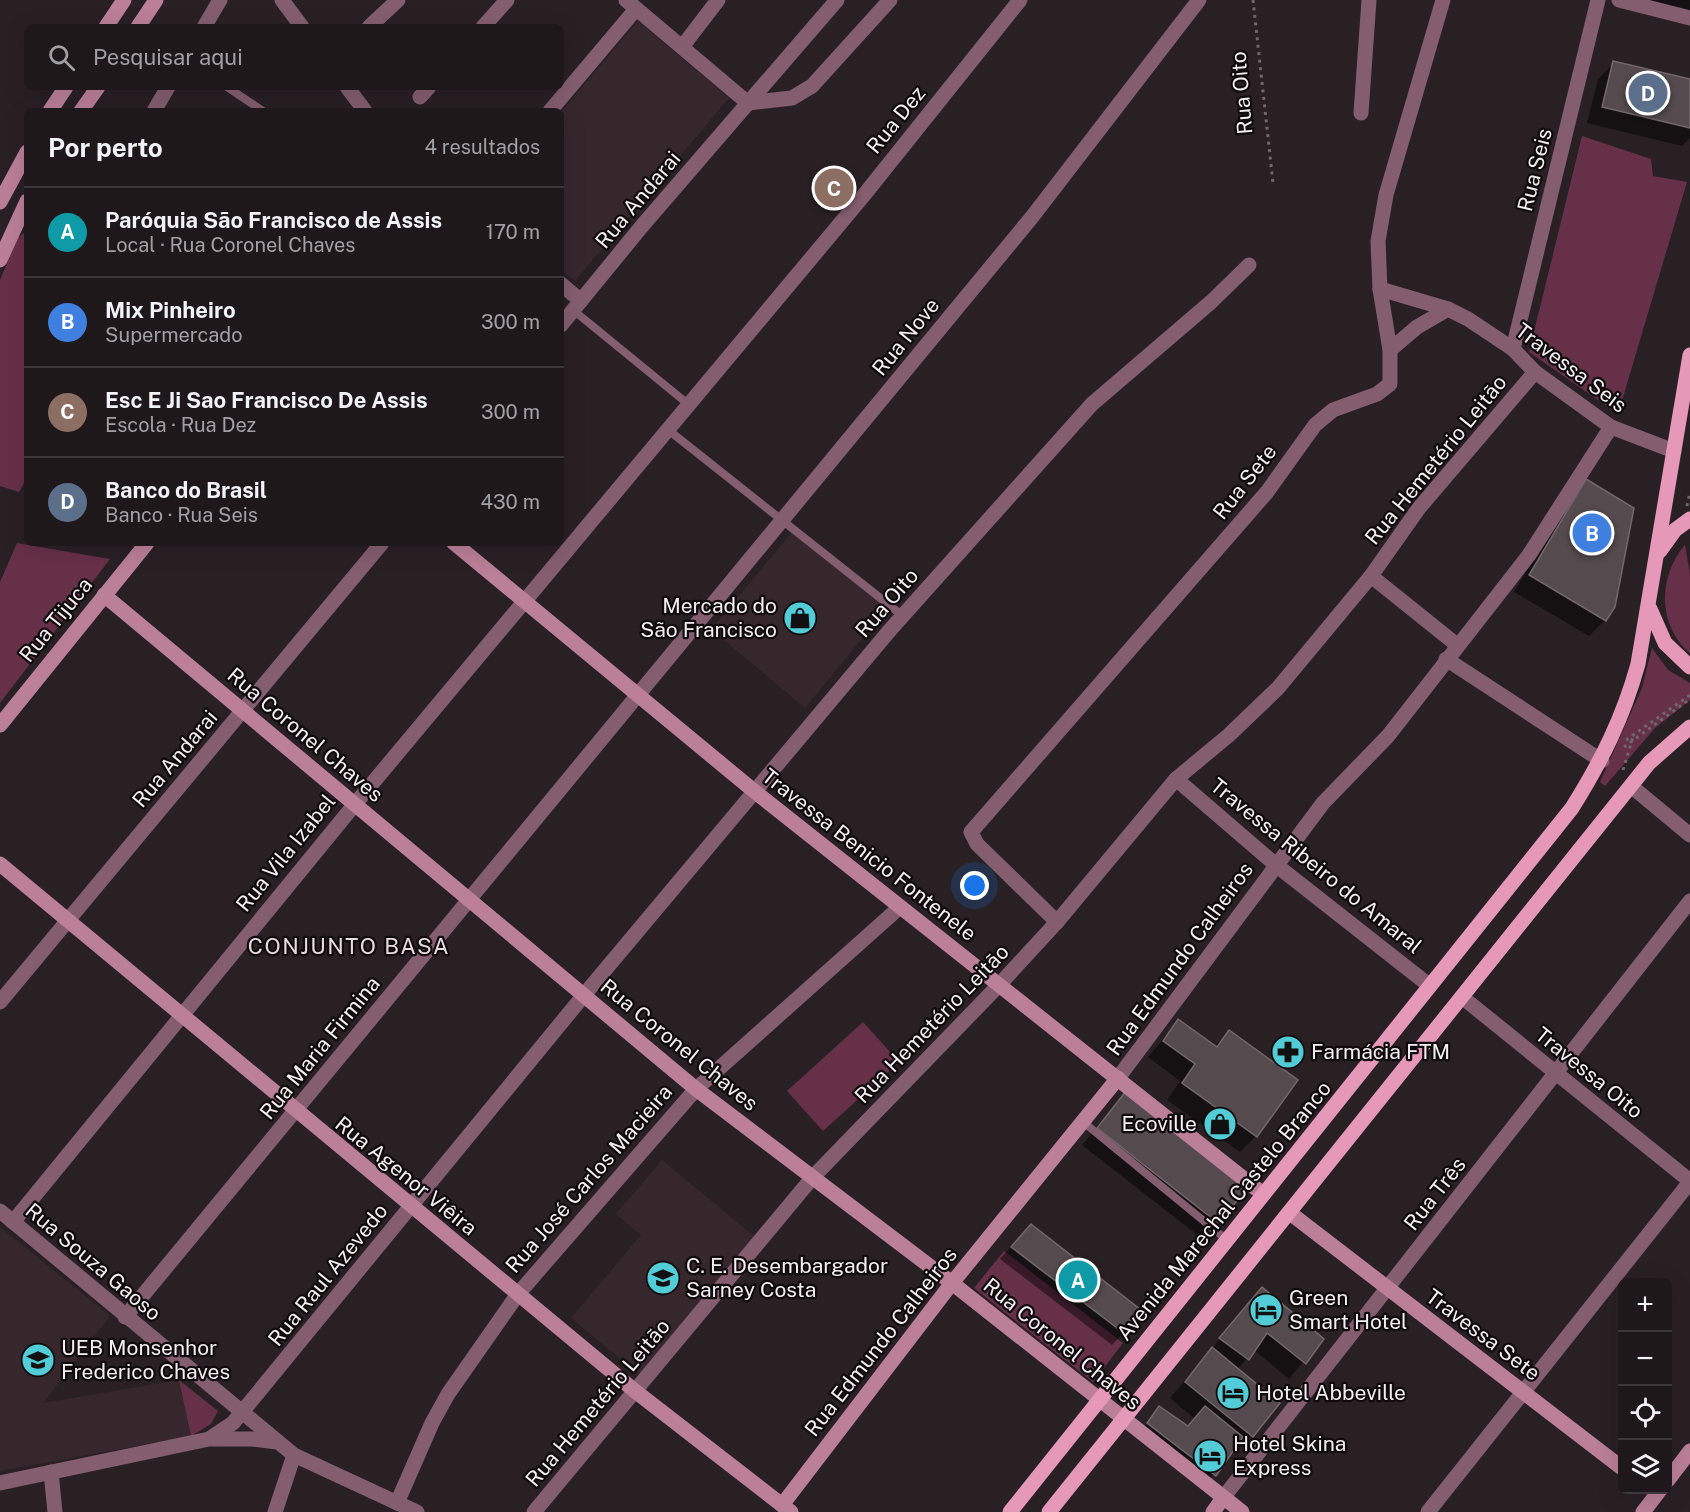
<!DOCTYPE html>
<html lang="pt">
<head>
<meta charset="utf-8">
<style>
  body { margin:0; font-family:"Public Sans",sans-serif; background:#272124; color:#f1f3f6 }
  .controls { position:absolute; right:18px; bottom:18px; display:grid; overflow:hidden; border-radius:9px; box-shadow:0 6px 24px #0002 }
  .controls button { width:54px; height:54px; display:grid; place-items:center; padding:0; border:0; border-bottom:2px solid #3c373a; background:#1f181b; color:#f1f3f6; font:30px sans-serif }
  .you { position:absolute; left:975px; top:886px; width:21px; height:21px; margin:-15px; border:4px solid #fff; border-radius:50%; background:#1a73e8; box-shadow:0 0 0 9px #1a73e833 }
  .badge { display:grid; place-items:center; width:39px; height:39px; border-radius:50%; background:#db2777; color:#fff; font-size:20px; font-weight:700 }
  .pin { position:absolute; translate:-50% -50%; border:3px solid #fff; box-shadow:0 2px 6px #0006 }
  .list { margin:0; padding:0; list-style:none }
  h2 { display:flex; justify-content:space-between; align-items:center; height:78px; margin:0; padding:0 24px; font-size:26px }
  h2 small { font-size:20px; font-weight:400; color:#a1a0a3 }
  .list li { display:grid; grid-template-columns:39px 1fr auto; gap:18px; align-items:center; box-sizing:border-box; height:90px; padding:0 24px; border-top:2px solid #3c373a }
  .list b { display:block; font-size:22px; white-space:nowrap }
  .list p { margin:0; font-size:20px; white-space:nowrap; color:#a1a0a3 }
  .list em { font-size:20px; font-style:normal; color:#a1a0a3 }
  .icon { flex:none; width:33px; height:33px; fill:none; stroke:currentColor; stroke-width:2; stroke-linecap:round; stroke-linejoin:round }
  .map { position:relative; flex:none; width:1690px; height:1512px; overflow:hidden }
  .search { position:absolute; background:#1f181b; box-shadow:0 6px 24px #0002; left:24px; top:24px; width:540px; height:66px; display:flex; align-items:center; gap:15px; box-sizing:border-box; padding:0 21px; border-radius:9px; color:#a1a0a3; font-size:22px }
  .panel { position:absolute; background:#1f181b; box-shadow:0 6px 24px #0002; left:24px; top:108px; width:540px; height:438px; border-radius:9px }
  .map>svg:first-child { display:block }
  .built { fill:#36272d }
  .green { fill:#673049 }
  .shadow { fill:#0007 }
  .building { fill:#554b4e; stroke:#73686c; stroke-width:1.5 }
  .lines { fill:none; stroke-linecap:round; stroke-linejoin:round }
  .path { stroke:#6f676a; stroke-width:3; stroke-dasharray:3 4.5; stroke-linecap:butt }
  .lane { stroke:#845e6e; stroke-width:8 }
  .street { stroke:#845e6e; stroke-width:15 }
  .secondary { stroke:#bb7f98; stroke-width:15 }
  .primary { stroke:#e698b9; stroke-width:15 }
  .labels { text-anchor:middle; stroke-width:4.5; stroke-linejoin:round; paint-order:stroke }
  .street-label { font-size:21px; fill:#f4eef0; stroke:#0f0b0d }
  .poi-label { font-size:21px; fill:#f4eef0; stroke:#0f0b0d; text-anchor:start }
  .neighbourhood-label { font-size:22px; letter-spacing:1.5px; fill:#e8dbe0; stroke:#0f0b0d }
</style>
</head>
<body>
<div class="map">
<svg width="1690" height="1512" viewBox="0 0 1690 1512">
  <rect width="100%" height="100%" fill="#292024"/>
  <g class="built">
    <path d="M638 21 729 98 575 281 561 270V112Z"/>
    <path d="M794 530 888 607 805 708 711 629Z"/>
    <path d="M662 1160 755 1237 640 1375 571 1318 641 1235 616 1214Z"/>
    <path d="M0 1227 110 1316 43 1403 179 1380 191 1436 0 1471Z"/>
  </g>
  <g class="green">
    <path d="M1582 136 1651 159 1653 176 1687 182 1618 414 1529 352Z"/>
    <path d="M27 230V478L19 492 0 486V280L18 238Z"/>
    <path d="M17 543 110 559 0 703V582Z"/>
    <path d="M1685 545 1690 574V653C1657 626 1658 576 1685 545Z"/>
    <path d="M1652 648 1668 670 1690 683V700L1655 728 1605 786 1600 782 1642 688Z"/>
    <path d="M863 1022 899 1062 823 1131 787 1091Z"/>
    <path d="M1004 1251 1123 1343 1093 1382 974 1288Z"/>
    <path d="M179 1380 218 1411 211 1424 191 1436Z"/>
  </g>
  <g class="shadow">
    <path d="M1614 0H1690V21Z"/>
    <path d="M1614 63 1690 81V138L1682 146 1587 123 1598 79Z"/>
    <path d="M1586 481 1605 620 1589 636 1514 592 1570 497Z"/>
    <path d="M1178 1021 1214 1047 1229 1032 1256 1136 1240 1152 1167 1100 1180 1081 1148 1057Z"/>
    <path d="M1126 1093 1245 1190 1201 1238 1082 1145Z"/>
    <path d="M1019 1238 1143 1313 1112 1345 1000 1259Z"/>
    <path d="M1262 1289 1322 1339 1289 1379 1254 1350 1237 1370 1278 1404 1236 1452 1233 1449 1203 1487 1137 1436 1159 1408 1187 1427 1195 1419 1170 1398Z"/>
  </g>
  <g class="building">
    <path d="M1613 61 1690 79V128L1602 107Z"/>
    <path d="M1586 479 1634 508 1615 607 1606 621 1529 575Z"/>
    <path d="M1178 1019 1217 1047 1229 1030 1298 1080 1257 1137 1182 1083 1195 1064 1163 1041Z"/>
    <path d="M1126 1091 1247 1189 1218 1223 1097 1128Z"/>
    <path d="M1031 1224 1145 1313 1125 1334 1011 1247Z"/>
    <path d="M1262 1287 1324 1339 1306 1364 1267 1333 1249 1360 1219 1338Z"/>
    <path d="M1212 1347 1280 1403 1253 1437 1185 1382Z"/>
    <path d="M1159 1406 1188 1426 1205 1406 1243 1437 1216 1476 1147 1423Z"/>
  </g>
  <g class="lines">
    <g class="path">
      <path d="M1253 0 1273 183"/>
      <path d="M1687 506 1690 492"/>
      <path d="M1626 740 1690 695"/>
      <path d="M1624 747 1690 699"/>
      <path d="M1623 770 1633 737"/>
    </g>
    <g class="lane">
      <path d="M227 87 263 111"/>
      <path d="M573 310 688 404"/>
      <path d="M667 429 903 616"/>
      <path d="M1082 1121 1227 1240"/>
    </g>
    <g class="street">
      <path d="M282 0 302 27"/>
      <path d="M626 0 748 103"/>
      <path d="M1619 0 1690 18"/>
      <path d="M204 27 220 0"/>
      <path d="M369 27 398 0"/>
      <path d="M483 27 507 0"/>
      <path d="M682 47 718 0"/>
      <path d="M347 87 365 111"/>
      <path d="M420 97 429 87"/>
      <path d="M748 103 792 98 812 86 890 0"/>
      <path d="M154 111 168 87"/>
      <path d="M550 111 636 9"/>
      <path d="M1361 113 1369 0"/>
      <path d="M561 284 581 301"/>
      <path d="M1380 289 1448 309 1468 319 1513 349 1535 372 1611 427 1674 451"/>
      <path d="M561 325 642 226 837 0"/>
      <path d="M1513 349 1598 0"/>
      <path d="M1390 350 1417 327 1448 309"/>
      <path d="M1371 576 1457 645"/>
      <path d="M1446 659 1602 761"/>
      <path d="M1176 779 1276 865 1430 986"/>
      <path d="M1631 786 1690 835"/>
      <path d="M1057 922 977 844 971 832 1267 492 1315 425 1333 410 1377 394 1390 384V350L1380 289 1378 241 1386 195 1443 0"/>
      <path d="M1462 997 1690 1181"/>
      <path d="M0 1002 382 543"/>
      <path d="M1118 1078 1323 803 1388 736 1529 555 1611 427"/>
      <path d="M0 1211 294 1455 417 1512"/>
      <path d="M13 1222 355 804 864 195 1020 0"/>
      <path d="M125 1317 1032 217 1199 0"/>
      <path d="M212 1439H252L277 1442"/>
      <path d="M51 1472 55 1512"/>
      <path d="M0 1483 209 1439 233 1423 584 995 890 630 1092 404 1211 302 1249 265"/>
      <path d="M1223 1498 1690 901"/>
      <path d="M397 1503 432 1423 448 1394 518 1294 696 1089 900 907"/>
      <path d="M275 1512 294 1455"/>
      <path d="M534 1512 813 1177 999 985 1057 922 1176 779 1229 735 1278 688 1371 576 1419 508 1535 372"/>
      <path d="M1428 1512 1690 1182"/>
    </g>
    <g class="secondary">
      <path d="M106 27 124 0"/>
      <path d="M138 27 156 0"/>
      <path d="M50 111 66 87"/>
      <path d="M81 111 98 87"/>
      <path d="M0 202 27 152"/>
      <path d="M0 260 27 201"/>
      <path d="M454 543 754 791 1263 1194"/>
      <path d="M104 595 696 1089 952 1283 1242 1512"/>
      <path d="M0 725 147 543"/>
      <path d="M0 864 635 1391 791 1512"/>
      <path d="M1290 1213 1622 1468"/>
      <path d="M1668 1480 1690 1451"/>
      <path d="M782 1505 952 1283 1118 1078"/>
      <path d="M1213 1512 1223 1498"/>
      <path d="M1643 1512 1660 1490"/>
    </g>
    <g class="primary">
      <path d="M1660 551 1675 530 1690 519"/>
      <path d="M1650 609 1665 643 1690 667"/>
      <path d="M1010 1512 1572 808C1602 760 1623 718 1638 664L1690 355"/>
      <path d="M1049 1512 1649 763 1690 727"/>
    </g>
  </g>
  <defs>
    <symbol id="shop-disc" viewBox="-11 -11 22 22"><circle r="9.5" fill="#52ccd6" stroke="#0f0b0d"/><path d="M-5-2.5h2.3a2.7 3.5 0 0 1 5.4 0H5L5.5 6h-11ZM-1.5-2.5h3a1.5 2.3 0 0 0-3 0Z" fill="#111"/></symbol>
    <symbol id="pharmacy-disc" viewBox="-11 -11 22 22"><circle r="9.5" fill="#52ccd6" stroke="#0f0b0d"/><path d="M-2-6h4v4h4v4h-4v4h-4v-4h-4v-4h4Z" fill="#111"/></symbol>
    <symbol id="school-disc" viewBox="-11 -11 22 22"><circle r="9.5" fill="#52ccd6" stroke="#0f0b0d"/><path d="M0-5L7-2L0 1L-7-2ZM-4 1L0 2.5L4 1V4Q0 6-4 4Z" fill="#111"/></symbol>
    <symbol id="hotel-disc" viewBox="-11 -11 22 22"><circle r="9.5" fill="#52ccd6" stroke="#0f0b0d"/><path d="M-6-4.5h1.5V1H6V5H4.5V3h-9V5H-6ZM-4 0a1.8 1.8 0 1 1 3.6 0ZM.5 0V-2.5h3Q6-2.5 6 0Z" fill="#111"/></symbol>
  </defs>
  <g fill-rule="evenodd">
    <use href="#shop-disc" x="781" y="599" width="38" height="38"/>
    <use href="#pharmacy-disc" x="1269" y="1033" width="38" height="38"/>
    <use href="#shop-disc" x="1201" y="1105" width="38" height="38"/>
    <use href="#school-disc" x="644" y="1259" width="38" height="38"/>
    <use href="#hotel-disc" x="1247" y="1291" width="38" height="38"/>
    <use href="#school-disc" x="19" y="1341" width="38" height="38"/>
    <use href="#hotel-disc" x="1214" y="1374" width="38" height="38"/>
    <use href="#hotel-disc" x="1191" y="1437" width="38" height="38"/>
  </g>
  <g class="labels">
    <g class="street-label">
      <text transform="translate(1242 93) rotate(-95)" y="7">Rua Oito</text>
      <text transform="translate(896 120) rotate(-51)" y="7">Rua Dez</text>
      <text transform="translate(1535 170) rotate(-76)" y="7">Rua Seis</text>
      <text transform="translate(638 200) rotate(-50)" y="7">Rua Andarai</text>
      <text transform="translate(906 337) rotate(-51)" y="7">Rua Nove</text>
      <text transform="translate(1571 368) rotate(37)" y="7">Travessa Seis</text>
      <text transform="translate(1436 460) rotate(-51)" y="7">Rua Hemetério Leitão</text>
      <text transform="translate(1245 482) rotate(-52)" y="7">Rua Sete</text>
      <text transform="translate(887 603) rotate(-49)" y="7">Rua Oito</text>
      <text transform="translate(56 620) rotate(-51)" y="7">Rua Tijuca</text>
      <text transform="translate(305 735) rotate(40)" y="7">Rua Coronel Chaves</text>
      <text transform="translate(175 759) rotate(-50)" y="7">Rua Andarai</text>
      <text transform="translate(286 853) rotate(-51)" y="7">Rua Vila Izabel</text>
      <text transform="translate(869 855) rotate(38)" y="7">Travessa Benicio Fontenele</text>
      <text transform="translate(1316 866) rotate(39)" y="7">Travessa Ribeiro do Amaral</text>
      <text transform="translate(1180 959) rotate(-54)" y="7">Rua Edmundo Calheiros</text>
      <text transform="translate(932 1024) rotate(-46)" y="7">Rua Hemetério Leitão</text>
      <text transform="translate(679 1045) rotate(39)" y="7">Rua Coronel Chaves</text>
      <text transform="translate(320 1048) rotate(-51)" y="7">Rua Maria Firmina</text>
      <text transform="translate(1589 1073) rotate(39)" y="7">Travessa Oito</text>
      <text transform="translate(406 1176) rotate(39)" y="7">Rua Agenor Viêira</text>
      <text transform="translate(589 1179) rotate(-49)" y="7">Rua José Carlos Macieira</text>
      <text transform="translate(1435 1194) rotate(-52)" y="7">Rua Três</text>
      <text transform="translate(1224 1211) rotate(-51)" y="7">Avenida Marechal Castelo Branco</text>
      <text transform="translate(93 1262) rotate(40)" y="7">Rua Souza Gaoso</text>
      <text transform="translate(328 1275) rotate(-51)" y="7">Rua Raul Azevedo</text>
      <text transform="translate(1483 1335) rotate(37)" y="7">Travessa Sete</text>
      <text transform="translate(881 1342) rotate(-52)" y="7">Rua Edmundo Calheiros</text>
      <text transform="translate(1062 1344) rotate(39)" y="7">Rua Coronel Chaves</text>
      <text transform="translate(598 1403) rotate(-50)" y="7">Rua Hemetério Leitão</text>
    </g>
    <g class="poi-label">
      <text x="777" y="613" text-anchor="end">Mercado do<tspan x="777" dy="24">São Francisco</tspan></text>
      <text x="1311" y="1059">Farmácia FTM</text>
      <text x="1197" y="1131" text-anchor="end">Ecoville</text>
      <text x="686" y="1273">C. E. Desembargador<tspan x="686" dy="24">Sarney Costa</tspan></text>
      <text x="1289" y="1305">Green<tspan x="1289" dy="24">Smart Hotel</tspan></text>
      <text x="61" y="1355">UEB Monsenhor<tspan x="61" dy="24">Frederico Chaves</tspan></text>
      <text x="1256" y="1400">Hotel Abbeville</text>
      <text x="1233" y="1451">Hotel Skina<tspan x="1233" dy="24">Express</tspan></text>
    </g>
    <g class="neighbourhood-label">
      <text x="349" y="954">CONJUNTO BASA</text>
    </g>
  </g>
</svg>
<div class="controls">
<button>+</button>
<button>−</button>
<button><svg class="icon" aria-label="locate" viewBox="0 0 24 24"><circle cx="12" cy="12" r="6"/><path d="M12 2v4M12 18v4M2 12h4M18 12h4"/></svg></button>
<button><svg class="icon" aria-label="layers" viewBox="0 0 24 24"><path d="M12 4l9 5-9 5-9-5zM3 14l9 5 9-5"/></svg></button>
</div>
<div class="you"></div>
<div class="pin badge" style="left:1078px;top:1280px;background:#0f9aa8">A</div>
<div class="pin badge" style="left:1592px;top:533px;background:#3f7fe0">B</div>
<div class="pin badge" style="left:834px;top:188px;background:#8d6e63">C</div>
<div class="pin badge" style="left:1648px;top:93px;background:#5c6f8a">D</div>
<div class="search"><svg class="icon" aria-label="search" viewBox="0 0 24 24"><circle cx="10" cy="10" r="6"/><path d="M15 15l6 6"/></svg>Pesquisar aqui</div>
<section class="panel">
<h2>Por perto<small>4 resultados</small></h2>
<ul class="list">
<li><span class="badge" style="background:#0f9aa8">A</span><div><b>Paróquia São Francisco de Assis</b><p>Local · Rua Coronel Chaves</p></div><em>170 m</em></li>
<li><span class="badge" style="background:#3f7fe0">B</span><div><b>Mix Pinheiro</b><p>Supermercado</p></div><em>300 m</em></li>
<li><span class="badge" style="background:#8d6e63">C</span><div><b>Esc E Ji Sao Francisco De Assis</b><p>Escola · Rua Dez</p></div><em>300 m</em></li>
<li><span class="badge" style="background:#5c6f8a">D</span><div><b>Banco do Brasil</b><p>Banco · Rua Seis</p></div><em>430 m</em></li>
</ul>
</section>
</div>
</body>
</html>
